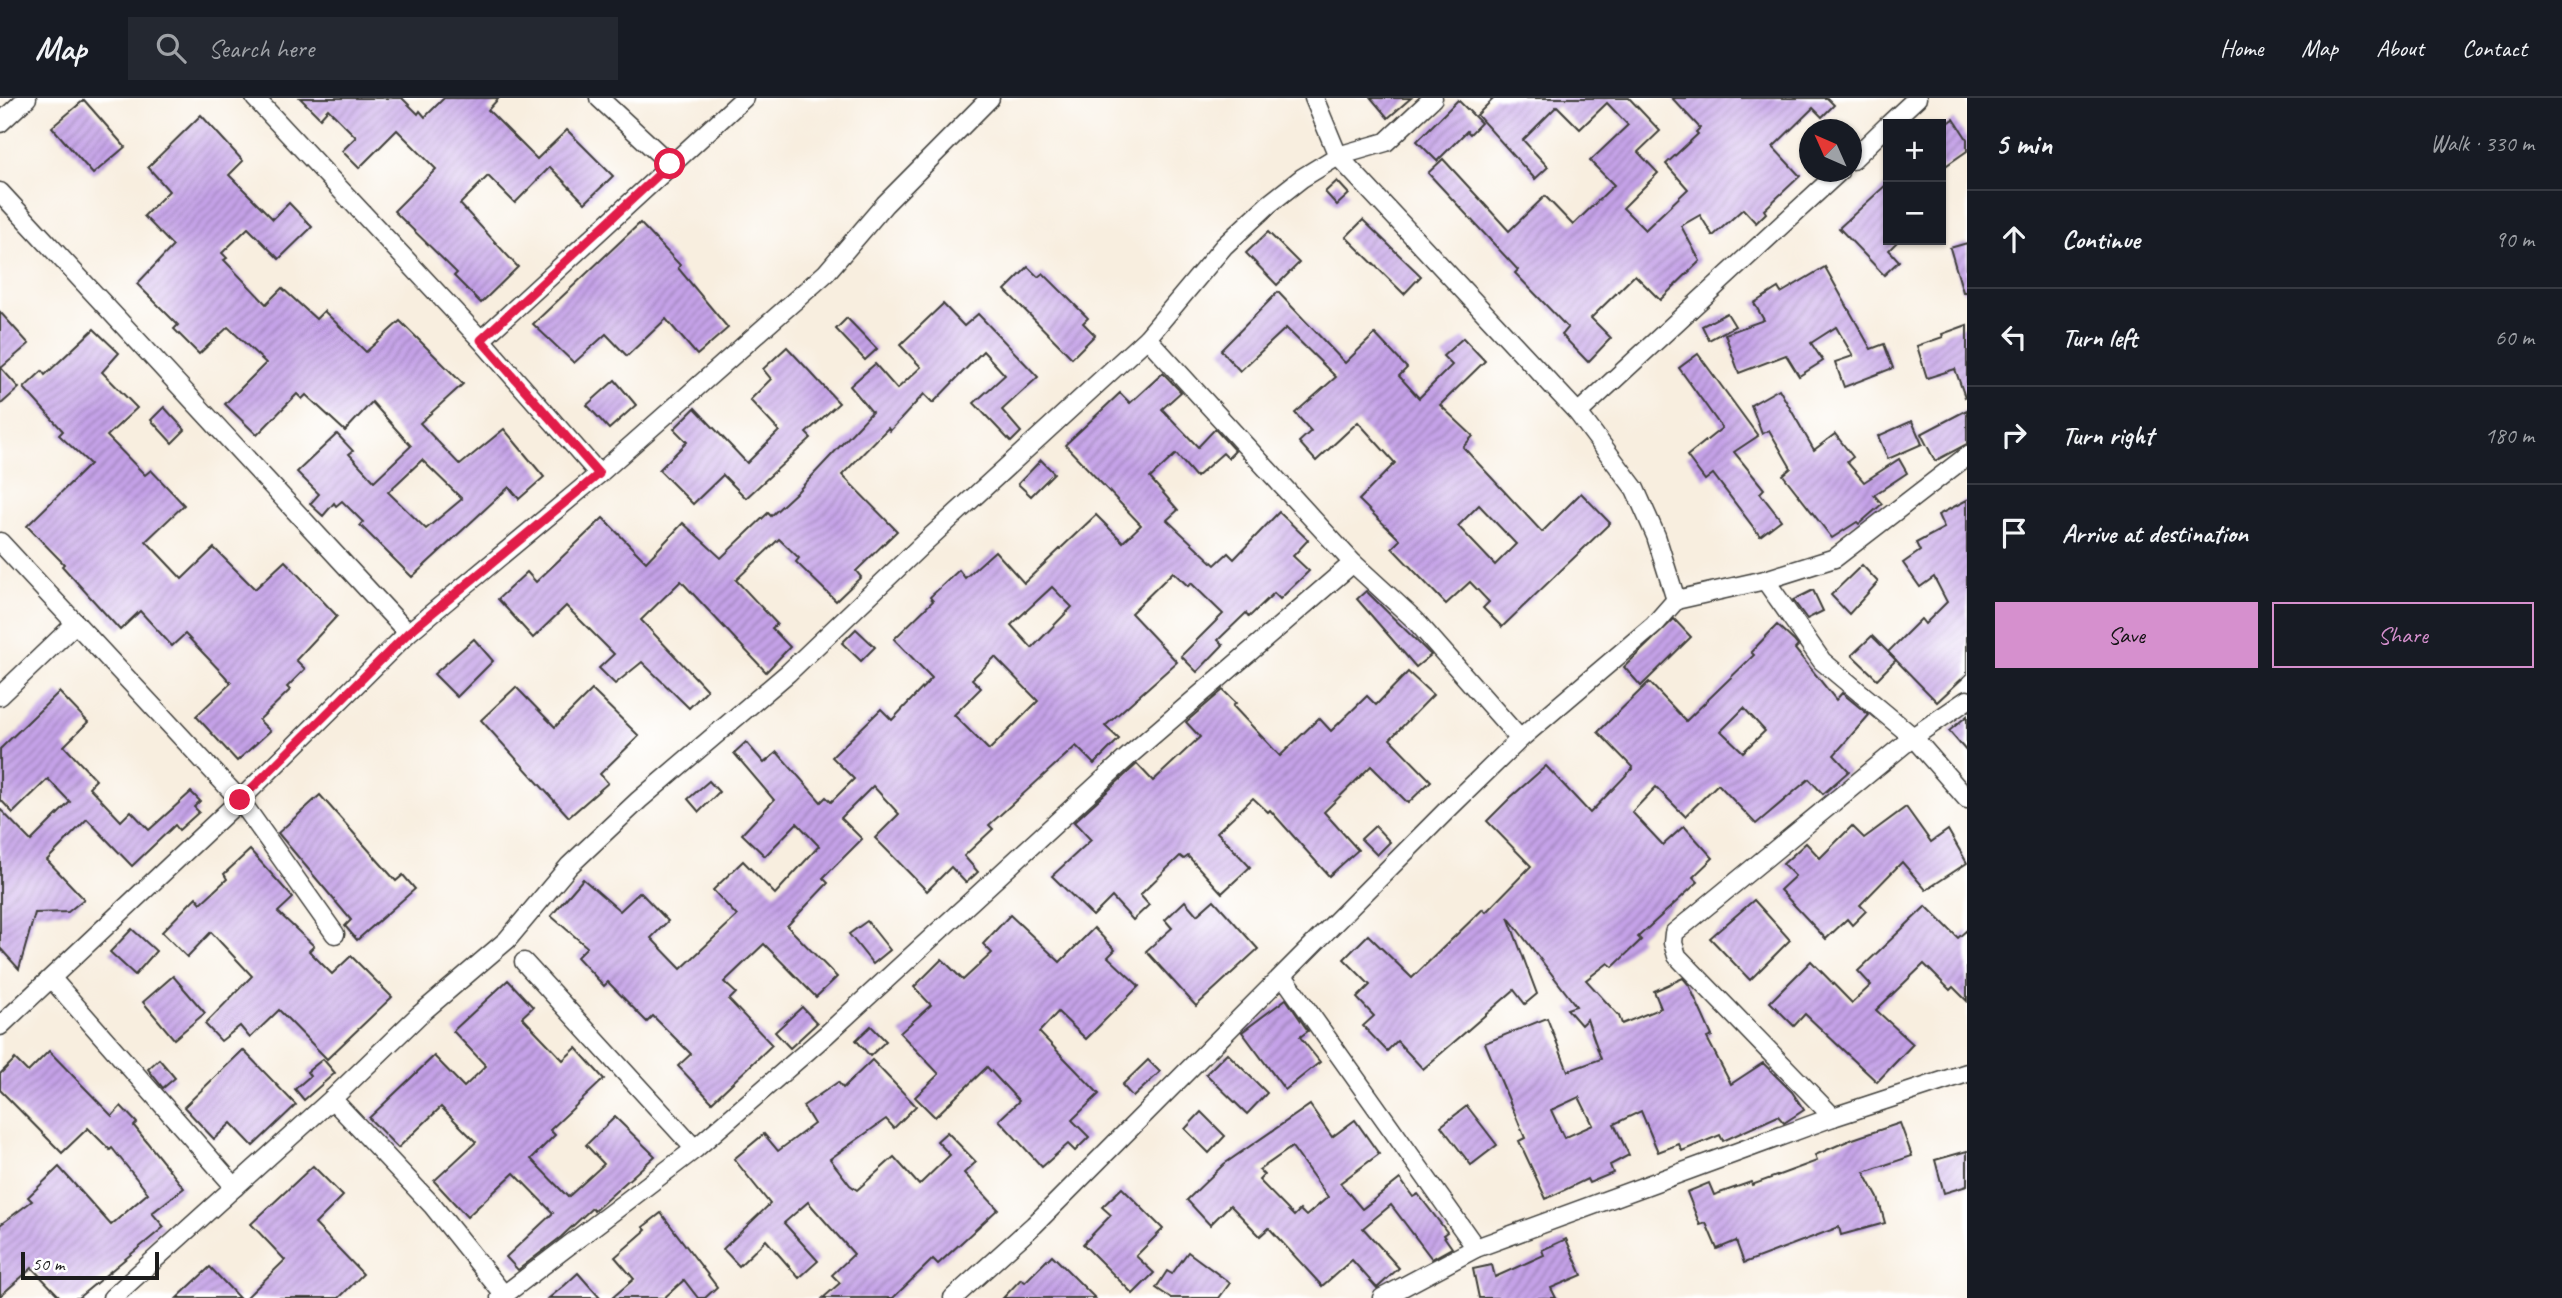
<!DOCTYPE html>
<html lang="en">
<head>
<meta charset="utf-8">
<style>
  body { margin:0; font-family:Caveat,sans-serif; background:#242831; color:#f1f3f6 }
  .controls { position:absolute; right:21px; top:21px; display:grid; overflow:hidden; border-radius:0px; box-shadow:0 2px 5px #0004 }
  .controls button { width:63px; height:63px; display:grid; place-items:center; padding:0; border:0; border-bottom:2px solid #363941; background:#171b24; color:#f1f3f6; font:35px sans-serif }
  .compass { position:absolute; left:1799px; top:21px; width:63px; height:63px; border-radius:50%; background:#171b24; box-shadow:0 2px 5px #0004; rotate:315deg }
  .scale { position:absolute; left:21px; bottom:18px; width:138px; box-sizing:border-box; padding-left:7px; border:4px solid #1c1c1c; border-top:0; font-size:19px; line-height:24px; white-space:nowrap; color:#1c1c1c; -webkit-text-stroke:5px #fff; paint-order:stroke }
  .stop { position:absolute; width:21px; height:21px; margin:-16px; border:5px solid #e11d48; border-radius:50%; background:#fff }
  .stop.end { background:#e11d48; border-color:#fff; box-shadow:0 2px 7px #0008 }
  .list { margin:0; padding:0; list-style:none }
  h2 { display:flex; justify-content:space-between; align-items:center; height:91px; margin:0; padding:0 28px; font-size:30px }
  h2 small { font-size:23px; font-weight:400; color:#9ea1a6 }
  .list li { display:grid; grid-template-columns:46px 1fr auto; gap:21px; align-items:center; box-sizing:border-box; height:98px; padding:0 28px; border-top:2px solid #363941 }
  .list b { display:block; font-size:26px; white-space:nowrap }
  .list em { font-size:23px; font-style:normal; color:#9ea1a6 }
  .actions { display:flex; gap:14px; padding:21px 28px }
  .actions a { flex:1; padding:16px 0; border:2px solid #d690ce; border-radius:0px; text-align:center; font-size:24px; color:#d690ce }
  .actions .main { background:#d690ce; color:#111 }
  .icon { flex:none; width:38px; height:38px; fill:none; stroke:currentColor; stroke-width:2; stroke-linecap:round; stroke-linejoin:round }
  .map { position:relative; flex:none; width:1967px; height:1200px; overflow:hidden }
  header { display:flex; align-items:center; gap:42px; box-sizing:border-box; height:98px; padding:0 35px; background:#171b24; border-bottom:2px solid #363941 }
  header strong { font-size:33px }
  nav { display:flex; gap:38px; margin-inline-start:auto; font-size:24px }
  .search { width:490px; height:63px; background:#242831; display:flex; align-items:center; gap:18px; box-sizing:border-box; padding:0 24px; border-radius:0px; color:#9ea1a6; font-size:26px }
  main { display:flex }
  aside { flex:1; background:#171b24 }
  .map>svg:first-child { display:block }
  .building { fill:url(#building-hatch); fill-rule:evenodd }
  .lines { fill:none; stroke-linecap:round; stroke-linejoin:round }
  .street-casing { stroke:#3d3c39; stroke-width:21 }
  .street { stroke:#fff; stroke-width:18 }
  .route { stroke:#e11d48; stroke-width:9 }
</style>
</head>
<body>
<header>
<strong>Map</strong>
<div class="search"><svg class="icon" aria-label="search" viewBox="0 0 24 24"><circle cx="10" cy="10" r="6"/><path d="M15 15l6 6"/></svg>Search here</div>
<nav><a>Home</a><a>Map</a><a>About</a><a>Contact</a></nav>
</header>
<main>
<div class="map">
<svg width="1967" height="1200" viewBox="0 0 1967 1200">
  <defs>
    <pattern id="building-hatch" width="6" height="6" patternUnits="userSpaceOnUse" patternTransform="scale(1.75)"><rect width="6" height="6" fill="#c5a2e8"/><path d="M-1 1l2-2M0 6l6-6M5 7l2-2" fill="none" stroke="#9f83bb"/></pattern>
  </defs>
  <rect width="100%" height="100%" fill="#fff"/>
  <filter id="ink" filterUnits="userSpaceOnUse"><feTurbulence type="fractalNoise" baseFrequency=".0143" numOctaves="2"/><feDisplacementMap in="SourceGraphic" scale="14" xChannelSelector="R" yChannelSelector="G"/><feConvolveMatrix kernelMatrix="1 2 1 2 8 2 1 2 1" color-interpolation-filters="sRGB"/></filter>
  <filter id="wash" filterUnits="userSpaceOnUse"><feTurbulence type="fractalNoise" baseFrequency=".00686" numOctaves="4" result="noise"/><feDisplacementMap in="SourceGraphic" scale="28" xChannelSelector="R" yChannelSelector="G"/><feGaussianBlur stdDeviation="1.57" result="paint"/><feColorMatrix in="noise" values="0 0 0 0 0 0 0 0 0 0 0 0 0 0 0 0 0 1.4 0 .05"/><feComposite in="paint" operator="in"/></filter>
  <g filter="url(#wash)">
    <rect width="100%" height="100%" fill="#f8eedf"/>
    <g id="blocks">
      <g class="building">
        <path d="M300 0H402L418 16 420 13 425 19 444 0H499L488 12 537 61 567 32 613 78 585 105 550 69 515 105 488 78 460 106 518 169 481 205 454 178 457 175 394 113 436 71 397 32 359 70 342 53 356 39 328 11 320 20Z"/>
        <path d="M1371 0H1411L1388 20Z"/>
        <path d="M1494 0H1629L1660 33 1638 54 1658 75 1623 110 1645 132 1688 91 1666 66 1698 36 1696 34 1700 30 1672 0H1827L1834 7 1822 19 1813 10 1773 49 1800 78 1764 112 1766 115 1756 125 1743 111 1713 138 1700 117 1681 128 1700 163 1660 202 1635 177 1591 220 1611 240 1588 264 1562 237 1568 230 1515 175 1518 172 1428 75 1443 61 1509 133 1545 98 1573 127 1614 87 1590 63 1628 27 1607 5 1580 31 1557 8 1523 42 1548 69 1535 81 1477 17Z"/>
        <path d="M84 2 125 49 93 76 52 29Z"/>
        <path d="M1458 2 1481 25 1470 36 1467 33 1437 63 1417 43Z"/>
        <path d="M201 17 243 63 229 77 273 121 289 105 312 129 279 161 248 130 222 155 227 160 224 162 266 206 282 190 316 221 324 213 366 254 400 223 463 286 420 325 460 367 504 331 544 379 519 401 509 389 412 479 360 427 363 424 342 403 336 408 334 405 323 418 310 406 319 396 297 374 337 336 353 353 349 356 374 383 411 348 372 304 345 333 306 297 302 301 297 296 257 337 225 306 266 265 228 229 199 256 174 231 178 227 137 186 173 148 144 118 169 93 148 69ZM422 362 462 401 426 431 388 394Z"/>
        <path d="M1954 21 1967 41V53L1941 71V30Z"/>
        <path d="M1337 83 1349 96 1337 107 1325 94Z"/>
        <path d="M1888 85V142H1899L1889 152 1899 163 1884 177 1839 130Z"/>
        <path d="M1363 122 1421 178 1404 196 1346 139Z"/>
        <path d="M640 125 680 167 678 170 728 230 697 257 666 221 627 258 606 236 574 265 533 226Z"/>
        <path d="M1268 134 1299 165 1277 187 1246 155Z"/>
        <path d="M1967 145V194H1963L1950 150Z"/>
        <path d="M1028 169 1038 179 1043 175 1088 220 1083 225 1095 237 1072 260 1005 192Z"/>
        <path d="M1825 169 1871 251 1884 246 1893 270 1844 289 1835 264 1853 258 1836 229 1811 245 1823 263 1799 278 1786 257 1739 275 1725 236 1764 222 1754 205 1778 190 1781 195Z"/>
        <path d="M1278 194 1345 265 1375 236 1407 270 1399 278 1419 300 1452 267 1443 258 1463 240 1485 263 1440 307 1473 338 1463 349 1542 434 1581 395 1610 425 1502 529 1483 510 1489 504 1470 484 1446 506 1392 450 1400 442 1359 402 1395 365 1358 324 1316 363 1299 344 1311 333 1295 315 1336 279 1286 230 1240 273 1221 252ZM1479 407 1516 446 1495 467 1458 428Z"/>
        <path d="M943 206 964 228 978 216 1038 279 1002 312 1021 334 1011 344 974 305 1005 277 983 253 933 305 924 296 890 333 888 330 842 377 897 433 856 473 861 479 836 503 796 464 799 460 779 441 736 482 777 526 772 530 790 549 766 574 681 483 641 522 707 592 689 610 642 564 615 586 599 570 614 556 566 508 533 540 498 501 527 474 536 484 603 420 646 464 683 425 721 460 768 415 771 418 798 393 872 314 850 288 875 266 897 291 921 269 900 247Z"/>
        <path d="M0 214 29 246 1 270 19 290 0 307Z"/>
        <path d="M1727 215 1735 228 1709 242 1702 228Z"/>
        <path d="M847 220 877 251 865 262 836 231Z"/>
        <path d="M1967 227V298L1965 299 1955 271 1927 280 1917 248 1943 239 1942 236Z"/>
        <path d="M94 231 119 255 102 274 137 310 107 338 145 377 151 372 184 407 146 443 182 481 214 450 255 491 285 463 337 518 296 562 305 571 287 589 290 592 259 622 270 633 237 663 196 618 231 585 224 577 185 536 172 548 140 513 120 532 62 468 64 466 27 428 90 366 59 337 63 333 24 290 42 273 45 277Z"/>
        <path d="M787 249 839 305 806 335 811 340 746 400 723 377 693 406 659 372 687 344 674 331 695 310 747 365 779 333 750 302 771 281 763 271Z"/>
        <path d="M1698 256 1758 338 1734 354 1764 391 1760 395 1781 422 1760 438 1713 376 1705 382 1687 358 1722 330 1679 270Z"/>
        <path d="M1163 275 1181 294 1162 311 1198 349 1215 331 1235 353 1228 360 1223 355 1196 379 1176 356 1150 380 1178 412 1167 422 1215 467 1228 455 1234 461 1279 414 1308 442 1293 458 1309 473 1280 501 1274 495 1249 519 1246 515 1218 542 1223 547 1197 574 1181 558 1223 516 1191 485 1188 488 1173 474 1131 515 1177 564 1105 628 1119 641 1094 666 1076 648 989 727 993 731 964 758 978 774 966 785 951 769 927 793 875 740 899 716 873 688 841 720 862 741 823 780 828 785 787 828 837 879 816 899 764 846 724 884 736 895 729 902 772 947 712 1004 678 968 691 956 653 918 647 924 608 884 604 888 577 859 587 849 551 818 583 781 620 813 640 794 668 823 651 840 681 871 737 818 713 792 743 763 775 796 819 748 797 725 765 758 742 736 774 702 734 655 746 644 764 665 777 654 821 704 826 699 831 704 854 681 832 659 881 611 892 622 932 580 894 541 933 503 930 499 959 472 965 480 995 453 1024 485 1096 417 1123 444 1141 427 1065 347 1120 295 1130 305ZM1052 489 1072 509 1032 550 1011 527ZM995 559 1038 603 989 652 954 617 981 590 972 581Z"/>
        <path d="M615 282 636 307 609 331 587 307Z"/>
        <path d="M1779 291 1814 352 1835 336 1853 359 1847 364 1864 384 1899 361 1907 375 1874 397 1882 406 1859 426 1857 424 1832 440 1783 377 1791 370 1769 332 1762 336 1751 307Z"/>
        <path d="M164 309 185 332 172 345 151 322Z"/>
        <path d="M1967 312V346L1935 363 1921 336Z"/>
        <path d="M1912 323 1922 346 1888 361 1878 338Z"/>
        <path d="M1041 362 1054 375 1031 398 1018 386Z"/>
        <path d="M1967 402V576L1937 604 1888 554 1921 521 1925 526 1947 504 1934 479 1920 489 1903 465 1920 453 1916 445 1944 430 1938 417Z"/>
        <path d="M1862 467 1878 484 1849 516 1831 497Z"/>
        <path d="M1813 492 1823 513 1807 521 1793 502Z"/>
        <path d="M1366 493 1431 557 1416 569 1357 501Z"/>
        <path d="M1674 521 1691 539 1641 588 1624 569Z"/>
        <path d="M1777 527 1794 543 1798 548 1795 551 1836 602 1842 595 1869 617 1834 657 1849 673 1823 696 1809 681 1756 726 1718 686 1685 718 1656 689 1632 714 1663 747 1684 728 1713 760 1693 779 1698 784 1638 839 1641 842 1613 869 1608 865 1586 882 1619 918 1622 926 1661 910 1654 893 1683 880 1689 887 1712 938 1707 940 1731 986 1763 965 1792 994 1804 1012 1784 1025 1778 1018 1723 1043 1720 1037 1682 1053 1679 1046 1658 1054 1641 1013 1614 1026 1629 1057 1610 1067 1613 1075 1589 1085 1587 1081 1546 1101 1519 1043 1525 1040 1485 945 1547 920 1568 973 1601 961 1587 921 1581 927 1567 911 1576 908 1508 819 1537 896 1525 906 1514 892 1423 971 1397 943 1387 953 1363 928 1374 918 1357 900 1370 887 1344 861 1368 837 1412 880 1483 811 1486 814 1531 768 1487 723 1511 699 1546 668 1590 715 1633 670 1598 634 1649 584 1686 623 1754 557 1751 554ZM1744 610 1765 633 1743 654 1721 633ZM1579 999 1593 1027 1564 1040 1551 1012Z"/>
        <path d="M856 531 875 549 861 563 842 545Z"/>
        <path d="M1872 538 1896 562 1877 581 1852 557Z"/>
        <path d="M474 541 493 563 457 599 434 576Z"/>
        <path d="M1408 574 1433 597 1390 641 1431 683 1408 705 1371 668 1324 714 1358 752 1329 778 1270 712 1268 714 1253 700 1217 734 1250 769 1222 795 1188 758 1184 761 1180 758 1140 797 1149 807 1133 822 1112 799 1093 818 1052 778 1091 742 1074 724 1137 666 1153 683 1200 639 1186 624 1223 592 1236 605 1233 608 1280 658 1319 620 1331 633 1367 598 1376 607Z"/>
        <path d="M516 589 555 629 592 592 639 638 600 676 608 685 569 719 481 622Z"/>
        <path d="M59 594 88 624 64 648 96 682 89 689 121 723 131 713 149 732 191 694 200 703 194 709 199 714 179 732 175 727 132 768 87 721 47 762 84 801 68 814 35 815 19 871 0 850V711L31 743 70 704 48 681 13 715 0 701V651Z"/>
        <path d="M1967 618V654L1949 633Z"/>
        <path d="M709 683 719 694 699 714 688 701Z"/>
        <path d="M320 697 396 783 403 777 415 791 357 842 345 828 351 822 278 735Z"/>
        <path d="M1906 709 1931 744 1948 732 1967 765 1926 792 1902 764 1860 807 1866 813 1852 827 1847 821 1826 841 1780 792 1795 778 1783 766 1806 745 1820 760 1852 728 1864 740Z"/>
        <path d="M1375 728 1390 744 1377 757 1361 741Z"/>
        <path d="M250 752 293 800 278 814 314 848 309 853 332 876 351 858 392 899 327 961 279 912 250 940 240 928 221 943 205 926 252 878 211 834 187 859 162 834 196 799 201 805 227 781 224 776Z"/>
        <path d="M1214 802 1258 851 1196 908 1146 853 1172 830 1165 822 1185 803 1197 817Z"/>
        <path d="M1754 802 1790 842 1750 882 1710 840Z"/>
        <path d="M1926 808 1958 840 1967 832V903L1953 889 1950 892 1924 866 1876 912 1913 946 1877 984 1805 916 1794 928 1770 904 1811 863 1852 905 1871 887 1858 873Z"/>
        <path d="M1010 817 1060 864 1094 830 1115 852 1108 859 1139 888 1086 941 1058 914 1039 934 1099 996 1072 1022 1089 1039 1075 1053 1068 1046 1042 1069 999 1022 1019 1003 987 969 935 1019 915 999 939 976 900 935 931 907 914 889 942 861 963 882 992 855 983 846Z"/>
        <path d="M867 823 890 852 873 866 849 836Z"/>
        <path d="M132 831 156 853 135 877 110 854Z"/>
        <path d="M173 878 205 915 174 941 143 904Z"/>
        <path d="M508 882 533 909 522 919 563 962 576 950 604 981 550 1032 555 1037 531 1061 568 1099 604 1066 586 1047 615 1019 655 1058 594 1113 592 1110 561 1139 518 1172 506 1159 553 1115 514 1075 467 1119 434 1083 476 1044 441 1009 398 1050 369 1020 434 958 464 989 486 968 453 933Z"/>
        <path d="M1286 901 1308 933 1300 939 1320 964 1285 992 1242 934Z"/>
        <path d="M802 909 817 925 790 950 775 934Z"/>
        <path d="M871 928 886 943 870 958 856 942Z"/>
        <path d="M243 952 296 1007 253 1048 231 1025 214 1041 184 1009Z"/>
        <path d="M49 953 112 1018 121 1008 137 1025 134 1028 184 1090 152 1115 164 1129 78 1200H61L32 1170 0 1198V1127L32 1103 28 1099 59 1069 111 1127 148 1095 112 1050 110 1052 88 1030 62 1055 0 992V976L15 961 28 974Z"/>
        <path d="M1227 955 1267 995 1247 1016 1206 976Z"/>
        <path d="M159 961 175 980 163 990 148 971Z"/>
        <path d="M323 961 335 975 304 1002 295 991 310 978 307 974Z"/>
        <path d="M872 962 916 1008 894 1030 886 1021 830 1061 850 1087 857 1092 894 1059 919 1087 950 1057 937 1043 947 1034 976 1064 964 1075 998 1111 938 1166 933 1161 893 1200H823L840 1185 832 1177 854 1156 808 1104 784 1125 818 1163 799 1180 766 1142 739 1168 723 1151 770 1106 734 1061 764 1036 778 1053 814 1026 803 1008 838 984 843 990Z"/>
        <path d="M1148 962 1160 974 1133 999 1122 987Z"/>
        <path d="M1310 1007 1332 1039 1355 1022 1379 1056 1340 1085 1362 1111 1400 1081 1413 1099 1418 1096 1447 1134 1443 1137 1452 1150 1432 1161 1391 1107 1363 1130 1399 1170 1377 1190 1352 1162 1322 1188 1269 1130 1260 1138 1230 1107 1210 1127 1187 1102 1224 1066ZM1292 1049 1328 1099 1306 1118 1300 1112 1294 1118 1259 1082 1264 1077 1259 1072Z"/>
        <path d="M1467 1008 1497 1047 1471 1067 1441 1028Z"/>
        <path d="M1201 1014 1225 1038 1209 1055 1185 1031Z"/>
        <path d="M1900 1025 1912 1058 1864 1074 1878 1100 1885 1125 1841 1137 1839 1129 1744 1165 1736 1143 1717 1151 1706 1125 1700 1127 1687 1094 1709 1085 1714 1097 1751 1084 1752 1087 1817 1063 1815 1057 1850 1042Z"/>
        <path d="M1967 1053V1088L1944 1095 1935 1062Z"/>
        <path d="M313 1068 343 1098 315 1126 363 1176 339 1200H246L285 1162 251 1126Z"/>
        <path d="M1122 1090 1163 1131 1136 1158 1154 1175 1133 1196 1083 1146 1111 1117 1102 1109Z"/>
        <path d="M661 1115 717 1189 705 1200H698L684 1182 664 1200H612L634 1181 615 1159 646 1132 643 1129Z"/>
        <path d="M1566 1141 1582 1177 1551 1190 1556 1200H1479L1473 1171 1492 1167 1495 1179 1544 1157 1542 1152Z"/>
        <path d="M1188 1154 1230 1185 1219 1200H1171L1156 1190 1167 1173 1172 1176Z"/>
        <path d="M1052 1157 1095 1200H1003L1021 1181 1025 1184Z"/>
        <path d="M210 1169 239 1200H177Z"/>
        <path d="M578 1175 600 1200H549L565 1187Z"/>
      </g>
    </g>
  </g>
  <g filter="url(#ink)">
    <use href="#blocks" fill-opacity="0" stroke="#3d3c39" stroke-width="2"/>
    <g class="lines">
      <defs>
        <g id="street">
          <path d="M255 0 481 242 599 376"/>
          <path d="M599 0 670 66"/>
          <path d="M1314 0 1338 58 1578 315 1635 391 1656 438 1676 502"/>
          <path d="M0 25 27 0"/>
          <path d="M1889 26 1917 0"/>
          <path d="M1852 62 1888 27"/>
          <path d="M0 94 408 535"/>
          <path d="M1147 240 1353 465 1415 522 1520 641"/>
          <path d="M481 242 744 0"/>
          <path d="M1578 315 1839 74"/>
          <path d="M0 444 240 702 335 836"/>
          <path d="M1765 482 1822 563 1913 639 1967 701"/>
          <path d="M0 598 76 525"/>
          <path d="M524 864 695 1051"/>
          <path d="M1283 878 1476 1150"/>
          <path d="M52 881 235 1089"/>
          <path d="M0 928 240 702 408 535 599 376 826 175 885 106 990 0"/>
          <path d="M332 1001 432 1107 504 1197"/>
          <path d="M1833 1019 1677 858 1673 845 1674 835 1913 639 1967 602"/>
          <path d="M112 1200 332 1001 419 917 507 842 569 768 639 702 788 575 926 443 1147 240 1224 148 1269 106 1302 80 1338 58 1386 44 1433 0"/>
          <path d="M500 1200 695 1051 827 936 1131 656 1353 465"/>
          <path d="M953 1200 1034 1127 1446 713 1520 641 1654 527 1676 502 1765 482 1835 460 1967 358"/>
          <path d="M1382 1200 1476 1150 1833 1019 1967 975"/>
        </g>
      </defs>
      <use href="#street" class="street-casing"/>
      <use href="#street" class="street"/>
    </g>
  </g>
  <g class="lines" filter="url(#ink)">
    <path class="route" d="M240 702 408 535 599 376 481 242 670 66"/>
  </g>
</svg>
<div class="controls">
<button>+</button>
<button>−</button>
</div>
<svg class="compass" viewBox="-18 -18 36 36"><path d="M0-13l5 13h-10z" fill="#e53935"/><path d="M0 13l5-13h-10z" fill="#9ea1a6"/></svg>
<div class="scale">50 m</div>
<div class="stop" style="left:670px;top:66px"></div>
<div class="stop end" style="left:240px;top:702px"></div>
</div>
<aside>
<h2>5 min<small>Walk · 330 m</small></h2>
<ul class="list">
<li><svg class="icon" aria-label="ahead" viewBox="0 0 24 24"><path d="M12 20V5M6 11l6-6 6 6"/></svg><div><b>Continue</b></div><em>90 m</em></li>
<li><svg class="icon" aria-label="left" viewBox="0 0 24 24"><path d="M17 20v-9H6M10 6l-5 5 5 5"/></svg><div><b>Turn left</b></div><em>60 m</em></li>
<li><svg class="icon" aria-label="right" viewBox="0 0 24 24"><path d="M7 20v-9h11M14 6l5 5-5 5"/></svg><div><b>Turn right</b></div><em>180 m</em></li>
<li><svg class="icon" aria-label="arrive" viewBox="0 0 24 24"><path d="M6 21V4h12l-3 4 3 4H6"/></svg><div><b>Arrive at destination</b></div></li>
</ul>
<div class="actions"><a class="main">Save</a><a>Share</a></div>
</aside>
</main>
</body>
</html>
